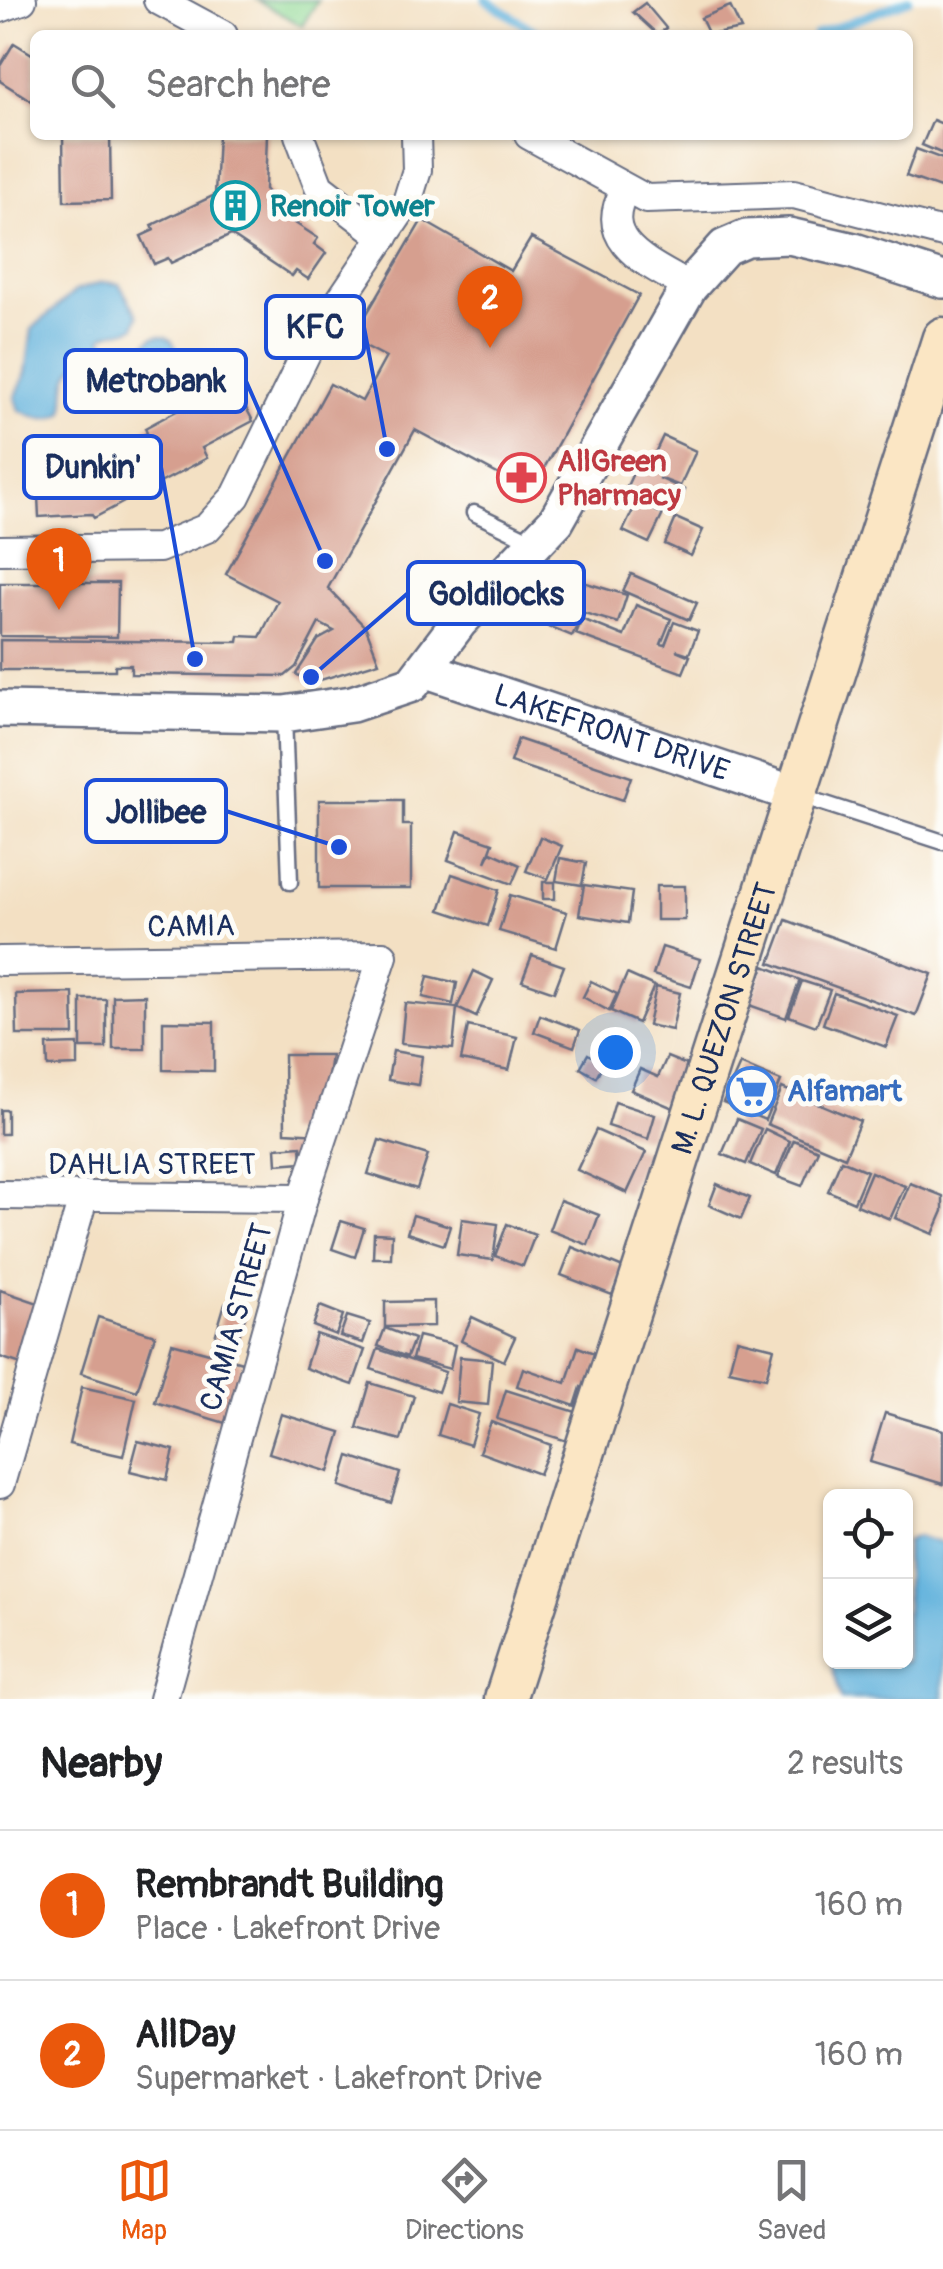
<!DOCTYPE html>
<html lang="en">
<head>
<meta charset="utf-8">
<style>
  body { margin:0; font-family:Pangolin,sans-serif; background:#f2f2f2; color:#202124 }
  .controls { position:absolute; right:30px; bottom:30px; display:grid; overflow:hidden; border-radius:15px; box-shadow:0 2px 8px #0004 }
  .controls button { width:90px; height:90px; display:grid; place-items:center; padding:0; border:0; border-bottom:2px solid #e0e0e0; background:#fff; color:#202124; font:50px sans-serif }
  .you { position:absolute; left:615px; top:1052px; width:35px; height:35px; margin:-25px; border:8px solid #fff; border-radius:50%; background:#1a73e8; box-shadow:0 0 0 15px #1a73e833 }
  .badge { display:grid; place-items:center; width:65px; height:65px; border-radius:50%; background:#ea580c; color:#fff; font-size:32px; font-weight:700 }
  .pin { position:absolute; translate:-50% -82px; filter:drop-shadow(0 2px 5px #0008) }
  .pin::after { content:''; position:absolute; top:52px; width:35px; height:30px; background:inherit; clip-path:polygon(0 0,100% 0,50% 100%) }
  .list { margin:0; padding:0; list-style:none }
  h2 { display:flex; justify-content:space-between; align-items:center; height:130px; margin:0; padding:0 40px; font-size:42px }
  h2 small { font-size:32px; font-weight:400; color:#757577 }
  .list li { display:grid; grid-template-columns:65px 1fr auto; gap:30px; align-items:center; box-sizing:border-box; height:150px; padding:0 40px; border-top:2px solid #e0e0e0 }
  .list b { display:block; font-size:38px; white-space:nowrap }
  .list p { margin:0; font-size:32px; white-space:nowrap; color:#757577 }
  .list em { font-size:32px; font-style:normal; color:#757577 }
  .icon { flex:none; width:55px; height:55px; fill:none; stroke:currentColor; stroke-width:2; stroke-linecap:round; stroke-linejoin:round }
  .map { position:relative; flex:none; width:943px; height:1699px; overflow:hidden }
  .search { position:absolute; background:#fff; box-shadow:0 2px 8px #0004; left:30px; right:30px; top:30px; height:110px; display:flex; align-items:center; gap:25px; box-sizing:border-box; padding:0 35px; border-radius:15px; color:#757577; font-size:38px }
  .sheet { height:430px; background:#fff }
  nav { display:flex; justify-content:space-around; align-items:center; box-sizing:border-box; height:140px; border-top:2px solid #e0e0e0; background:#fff; font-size:28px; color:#757577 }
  nav a { display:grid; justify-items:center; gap:5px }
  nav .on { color:#ea580c }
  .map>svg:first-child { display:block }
  .green { fill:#8fd995; stroke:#55847a; stroke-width:2.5 }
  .water { fill:#63b3dd; stroke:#3f719e; stroke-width:2.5 }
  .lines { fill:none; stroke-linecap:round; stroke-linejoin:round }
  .stream { stroke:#63b3dd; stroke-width:9 }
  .building { fill:#d69f8f }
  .service-casing { stroke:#676d81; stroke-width:19 }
  .minor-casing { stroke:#676d81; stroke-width:32 }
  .tertiary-casing { stroke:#676d81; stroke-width:40 }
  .secondary-casing { stroke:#676d81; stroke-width:45 }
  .service { stroke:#fff; stroke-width:14 }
  .minor { stroke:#fff; stroke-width:28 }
  .tertiary { stroke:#fff; stroke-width:35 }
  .secondary { stroke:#fbe6c4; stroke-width:40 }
  .labels { text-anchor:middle; stroke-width:10; stroke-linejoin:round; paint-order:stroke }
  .culture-label { font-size:30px; font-weight:bold; fill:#0d838f; stroke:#fdfcf7; text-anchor:start }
  .health-label { font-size:30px; font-weight:bold; fill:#be3a42; stroke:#fdfcf7; text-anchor:start }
  .street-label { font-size:30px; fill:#1b2f5e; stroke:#fdfcf7 }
  .shop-label { font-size:30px; font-weight:bold; fill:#366cbe; stroke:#fdfcf7; text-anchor:start }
  .leader { fill:none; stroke:#1d4ed8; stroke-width:4 }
  .callout-dot { fill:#1d4ed8; stroke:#fdfcf7; stroke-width:4 }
  .callout { fill:#fdfcf7; stroke:#1d4ed8; stroke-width:4 }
  .callout-label { font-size:32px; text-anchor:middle; font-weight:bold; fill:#1b2f5e }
</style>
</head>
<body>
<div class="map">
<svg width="943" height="1699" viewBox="0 0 943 1699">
  <rect width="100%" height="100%" fill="#fdfcf7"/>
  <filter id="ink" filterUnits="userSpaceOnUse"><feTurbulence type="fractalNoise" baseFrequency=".01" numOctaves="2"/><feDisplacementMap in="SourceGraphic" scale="20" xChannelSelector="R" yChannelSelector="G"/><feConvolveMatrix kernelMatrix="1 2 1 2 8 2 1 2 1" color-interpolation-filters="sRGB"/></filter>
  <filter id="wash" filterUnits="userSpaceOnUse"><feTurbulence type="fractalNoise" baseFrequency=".0048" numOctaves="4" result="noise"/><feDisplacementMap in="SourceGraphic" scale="40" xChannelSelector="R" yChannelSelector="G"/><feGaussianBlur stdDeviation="2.25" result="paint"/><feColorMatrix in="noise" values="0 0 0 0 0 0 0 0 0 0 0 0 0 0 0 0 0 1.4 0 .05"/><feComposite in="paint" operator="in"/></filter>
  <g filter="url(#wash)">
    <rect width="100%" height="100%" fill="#f3e0c3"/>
    <path class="green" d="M257 0H318L302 26Z"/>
    <g class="water">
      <path d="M102 282 119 284 138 315 135 327C124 334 110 329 102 338L120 367 108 380 88 361C61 366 67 390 64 412 49 423 35 418 19 410L15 398 26 373 32 329 75 291Z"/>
      <circle cx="160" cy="352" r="16"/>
      <path d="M917 1536 943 1544V1699H841L831 1662H906V1541Z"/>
    </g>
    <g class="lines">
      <g class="stream">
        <path d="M486 0 541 35"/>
        <path d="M816 35 909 0"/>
      </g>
    </g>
    <g id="blocks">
      <g class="building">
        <path d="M645 3 666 28 658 35 633 12Z"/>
        <path d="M730 6 741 29 709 35 701 18Z"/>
        <path d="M14 43 35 56V103L0 81V66Z"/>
        <path d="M933 120 943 124V154L922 145Z"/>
        <path d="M63 135H110L111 200 64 201Z"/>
        <path d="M218 135H267L265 189 286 217 318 238 314 244 326 253 308 279 296 271 292 276 231 235 171 263 168 258 154 264 141 236 154 230 152 225 215 195Z"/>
        <path d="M916 149 943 159V189L906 176Z"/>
        <path d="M422 220 511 271 531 238 639 295 531 492 415 430 328 588 366 628 379 662 311 683 296 674 318 640 334 631 319 623 296 667 285 676 131 674V665H115V670H0V640L238 642 239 636 260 637 278 601 226 574 330 384 362 401 386 357 352 339Z"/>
        <path d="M222 363 253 421 202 448 207 458 94 518 91 514 39 517 37 475 70 473 64 463 101 443 107 454 147 433 145 428 180 409 170 391Z"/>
        <path d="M663 436 696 451 680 486 659 478 685 490 676 509 627 486 636 467 646 472Z"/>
        <path d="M637 502 663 514 649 543 623 531Z"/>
        <path d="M676 518 703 530 691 556 665 544Z"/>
        <path d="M631 574 697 603 689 620 623 591Z"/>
        <path d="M583 582 627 595 618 623 574 610Z"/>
        <path d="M0 583H118L117 637 0 636Z"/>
        <path d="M541 596 582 615 572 636 531 619Z"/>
        <path d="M636 605 671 619 661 644 665 645 674 622 698 631 689 654 676 650 690 656 683 673 576 634 582 619 624 636Z"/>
        <path d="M518 739 631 777 623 800 510 762Z"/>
        <path d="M319 800H403V825H411V888H319Z"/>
        <path d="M458 831 493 843 486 862 491 852 520 865 512 884 448 860Z"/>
        <path d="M540 837 562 846 548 879 526 871Z"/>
        <path d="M560 858 586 863 582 885 556 881Z"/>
        <path d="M452 874 499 890 488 926 440 910Z"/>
        <rect x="543" y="882" width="12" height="17"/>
        <path d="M584 885 632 892 628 923 579 915Z"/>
        <rect x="656" y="886" width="29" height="34"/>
        <path d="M510 895 567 912 556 948 499 931Z"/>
        <path d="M786 920 932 974 916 1016 770 963Z"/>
        <path d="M662 947 700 959 691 987 653 975Z"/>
        <path d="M532 955 564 966 554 992 522 981Z"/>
        <path d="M764 966 800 980 786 1018 749 1005Z"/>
        <path d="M474 971 493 980 476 1017 457 1008 453 1049 401 1044 405 1003 457 1008Z"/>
        <path d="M627 974 654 986 638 1023 611 1011Z"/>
        <path d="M428 976 457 983 453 1004 423 997Z"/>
        <path d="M591 981 617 994 609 1011 583 997Z"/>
        <path d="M802 981 830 990 816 1026 789 1016Z"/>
        <path d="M656 987 680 993 672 1030 648 1025Z"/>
        <path d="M73 993 74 1035H17L16 994Z"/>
        <path d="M834 993 898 1016 886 1047 823 1024Z"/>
        <path d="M145 995V1049H113V996Z"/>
        <rect x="81" y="999" width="25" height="49"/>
        <path d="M540 1015 580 1030 574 1047 534 1032Z"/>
        <path d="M163 1021 214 1022V1071L163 1070Z"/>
        <path d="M468 1026 517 1037 509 1070 461 1060Z"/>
        <path d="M78 1044V1066L48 1067 47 1045Z"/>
        <path d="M393 1051 422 1056 418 1085 388 1080Z"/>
        <path d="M588 1054 604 1062 596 1077 580 1068Z"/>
        <path d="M284 1055H331L320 1134 285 1132Z"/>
        <path d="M667 1057 689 1066 673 1108 631 1090 640 1069 658 1077Z"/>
        <path d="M740 1064 781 1081 765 1120 723 1102Z"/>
        <path d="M782 1088 860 1121 845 1157 767 1124Z"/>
        <path d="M615 1102 655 1115 648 1139 608 1126Z"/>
        <rect x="0" y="1110" width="7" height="24"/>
        <path d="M737 1119 761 1129 746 1164 722 1154Z"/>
        <path d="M765 1129 790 1141 776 1175 750 1164Z"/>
        <path d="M596 1130 646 1152 627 1193 577 1170Z"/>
        <path d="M379 1140 428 1155 417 1189 368 1174Z"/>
        <path d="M794 1140 818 1150 802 1186 778 1177Z"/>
        <path d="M301 1146 302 1162 277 1164 276 1148Z"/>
        <path d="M841 1160 867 1171 854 1202 828 1191Z"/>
        <path d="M871 1172 905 1186 890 1219 857 1205Z"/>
        <path d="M910 1183 943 1196V1211L933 1234 895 1218Z"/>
        <path d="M717 1184 750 1198 741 1219 709 1205Z"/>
        <path d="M560 1200 599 1215 588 1245 549 1230Z"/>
        <path d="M413 1215 450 1226 444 1245 407 1233Z"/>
        <path d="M462 1219 498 1224 493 1260 457 1255Z"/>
        <path d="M341 1221 364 1228 355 1257 332 1249Z"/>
        <path d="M507 1224 535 1235 523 1266 495 1256Z"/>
        <path d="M374 1233 392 1234 391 1258H373Z"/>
        <path d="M572 1247 623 1268 612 1295 561 1275Z"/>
        <path d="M0 1290 44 1305 24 1365 0 1357Z"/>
        <path d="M434 1301V1326L385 1327V1302Z"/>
        <path d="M225 1303 247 1310 235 1350 213 1344Z"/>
        <path d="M320 1306 343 1315 336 1335 313 1326Z"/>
        <path d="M347 1316 370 1323 363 1343 340 1336Z"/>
        <path d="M98 1317 155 1335 137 1391 81 1373Z"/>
        <path d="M472 1317 515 1337 504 1361 461 1341Z"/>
        <path d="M385 1328 414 1339 407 1357 378 1346Z"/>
        <path d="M316 1334 365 1350 353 1385 305 1368Z"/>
        <path d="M418 1336 455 1345 450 1369 412 1359Z"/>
        <path d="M737 1339 774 1348 766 1378 729 1370Z"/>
        <path d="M172 1343 242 1362 225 1423 155 1402Z"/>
        <path d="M578 1347 602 1356 590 1391 581 1387 575 1406 517 1386 523 1368 566 1383Z"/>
        <path d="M378 1349 445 1372 438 1392 371 1369Z"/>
        <path d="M460 1357 492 1360 488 1405 456 1402Z"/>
        <path d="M370 1383 414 1396 401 1440 357 1428Z"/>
        <path d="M82 1387 136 1399 123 1456 69 1444Z"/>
        <path d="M506 1390 576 1412 567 1441 497 1419Z"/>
        <path d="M447 1404 479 1414 470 1445 438 1435Z"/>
        <path d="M885 1413 943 1430V1484L870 1462Z"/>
        <path d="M281 1414 341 1432 329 1472 269 1453Z"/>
        <path d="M491 1422 551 1445 539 1474 479 1452Z"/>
        <path d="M138 1441 174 1450 167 1480 130 1471Z"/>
        <path d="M349 1456 400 1473 391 1503 340 1486Z"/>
      </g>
    </g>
  </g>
  <g filter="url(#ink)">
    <use href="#blocks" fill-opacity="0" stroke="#676d81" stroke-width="2.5"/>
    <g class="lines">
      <defs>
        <g id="service">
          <path d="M474 513 536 543"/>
          <path d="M284 715 290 882"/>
          <path d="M801 796 943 842"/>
        </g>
        <g id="minor">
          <path d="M158 0 223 35"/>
          <path d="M0 8 22 0"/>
          <path d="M299 135 319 187 384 237"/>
          <path d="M529 135 646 199 794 194 943 233"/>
          <path d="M625 191C594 243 653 265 689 287"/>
          <path d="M0 550 159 548 207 528 236 496 310 345 407 202 417 170 416 135"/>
          <path d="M0 961 383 956 303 1198 163 1699"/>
          <path d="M0 1195 303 1198"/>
          <path d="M0 1484 84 1195"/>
        </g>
        <g id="tertiary">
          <path id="s1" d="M424 669 797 795"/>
          <path d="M0 709 284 714 352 704 412 684 459 622 556 521 689 287 725 247 746 238 789 236 854 251 943 280"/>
        </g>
        <g id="secondary">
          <path id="s2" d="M505 1699 943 338"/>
        </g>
      </defs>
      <use href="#service" class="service-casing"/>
      <use href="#minor" class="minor-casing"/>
      <use href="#tertiary" class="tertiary-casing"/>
      <use href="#secondary" class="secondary-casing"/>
      <use href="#service" class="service"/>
      <use href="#minor" class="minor"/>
      <use href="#tertiary" class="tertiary"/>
      <use href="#secondary" class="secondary"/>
    </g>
  </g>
  <defs>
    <symbol id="building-ring" viewBox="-11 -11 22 22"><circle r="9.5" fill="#fdfcf7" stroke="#0f9aa8" stroke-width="1.5"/><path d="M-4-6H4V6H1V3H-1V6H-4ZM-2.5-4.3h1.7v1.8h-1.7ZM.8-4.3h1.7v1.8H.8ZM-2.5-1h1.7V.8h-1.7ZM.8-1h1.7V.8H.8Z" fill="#0f9aa8"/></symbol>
    <symbol id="pharmacy-ring" viewBox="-11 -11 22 22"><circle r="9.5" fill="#fdfcf7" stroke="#e0444e" stroke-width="1.5"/><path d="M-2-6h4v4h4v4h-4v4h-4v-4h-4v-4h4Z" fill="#e0444e"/></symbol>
    <symbol id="supermarket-ring" viewBox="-11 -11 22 22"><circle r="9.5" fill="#fdfcf7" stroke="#3f7fe0" stroke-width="1.5"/><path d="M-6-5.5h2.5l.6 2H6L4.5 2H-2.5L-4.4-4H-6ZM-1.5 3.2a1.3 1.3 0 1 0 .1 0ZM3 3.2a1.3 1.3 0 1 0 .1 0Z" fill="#3f7fe0"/></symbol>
  </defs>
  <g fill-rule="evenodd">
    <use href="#building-ring" x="208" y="178" width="55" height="55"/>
    <use href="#pharmacy-ring" x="494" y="450" width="55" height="55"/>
    <use href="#supermarket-ring" x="724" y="1064" width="55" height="55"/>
  </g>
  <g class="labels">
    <g class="culture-label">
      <text x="270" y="216">Renoir Tower</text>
    </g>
    <g class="health-label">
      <text x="557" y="471">AllGreen<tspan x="557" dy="34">Pharmacy</tspan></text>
    </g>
    <g class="street-label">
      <text dy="10" stroke="none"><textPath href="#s1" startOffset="198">LAKEFRONT DRIVE</textPath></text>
      <text transform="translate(191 926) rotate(-1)" y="10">CAMIA</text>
      <text dy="10" stroke="none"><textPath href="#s2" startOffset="715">M. L. QUEZON STREET</textPath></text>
      <text x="152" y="1174">DAHLIA STREET</text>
      <text transform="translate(236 1317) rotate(-74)" y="10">CAMIA STREET</text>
    </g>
    <g class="shop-label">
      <text x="787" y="1101">Alfamart</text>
    </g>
  </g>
  <path class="leader" d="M387 449L364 327M325 561L246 381M195 659L161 467M311 677L408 593M339 847L226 811"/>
  <g class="callout-dot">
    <circle cx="387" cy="449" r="10"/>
    <circle cx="325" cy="561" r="10"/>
    <circle cx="195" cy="659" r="10"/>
    <circle cx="311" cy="677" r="10"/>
    <circle cx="339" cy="847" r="10"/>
  </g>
  <g class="callout">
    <rect x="266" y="296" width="98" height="62" rx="10"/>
    <rect x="65" y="350" width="181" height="62" rx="10"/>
    <rect x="24" y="436" width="137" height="62" rx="10"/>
    <rect x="408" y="562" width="176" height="62" rx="10"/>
    <rect x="86" y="780" width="140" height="62" rx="10"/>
  </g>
  <g class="callout-label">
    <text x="315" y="338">KFC</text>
    <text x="156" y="392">Metrobank</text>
    <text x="93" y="478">Dunkin'</text>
    <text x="496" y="605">Goldilocks</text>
    <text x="156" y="823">Jollibee</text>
  </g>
</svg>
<div class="controls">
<button><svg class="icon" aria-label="locate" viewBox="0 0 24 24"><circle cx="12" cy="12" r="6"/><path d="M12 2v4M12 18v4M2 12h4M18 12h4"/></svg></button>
<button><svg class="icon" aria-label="layers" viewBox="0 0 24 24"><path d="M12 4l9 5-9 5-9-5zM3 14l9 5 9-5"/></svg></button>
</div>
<div class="you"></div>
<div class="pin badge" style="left:59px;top:610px">1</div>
<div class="pin badge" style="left:490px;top:348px">2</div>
<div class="search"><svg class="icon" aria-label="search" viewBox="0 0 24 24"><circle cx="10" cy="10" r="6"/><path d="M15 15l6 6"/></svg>Search here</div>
</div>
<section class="sheet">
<h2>Nearby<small>2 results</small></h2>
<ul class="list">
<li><span class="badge">1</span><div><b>Rembrandt Building</b><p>Place · Lakefront Drive</p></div><em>160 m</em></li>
<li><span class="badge">2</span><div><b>AllDay</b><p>Supermarket · Lakefront Drive</p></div><em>160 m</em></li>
</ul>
</section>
<nav>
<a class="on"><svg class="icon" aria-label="map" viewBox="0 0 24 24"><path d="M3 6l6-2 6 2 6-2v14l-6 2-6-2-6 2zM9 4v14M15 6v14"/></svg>Map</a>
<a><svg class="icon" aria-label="directions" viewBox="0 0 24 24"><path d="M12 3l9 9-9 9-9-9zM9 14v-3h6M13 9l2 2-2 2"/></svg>Directions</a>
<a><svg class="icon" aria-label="saved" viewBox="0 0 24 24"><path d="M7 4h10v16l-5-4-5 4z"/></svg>Saved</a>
</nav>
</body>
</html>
